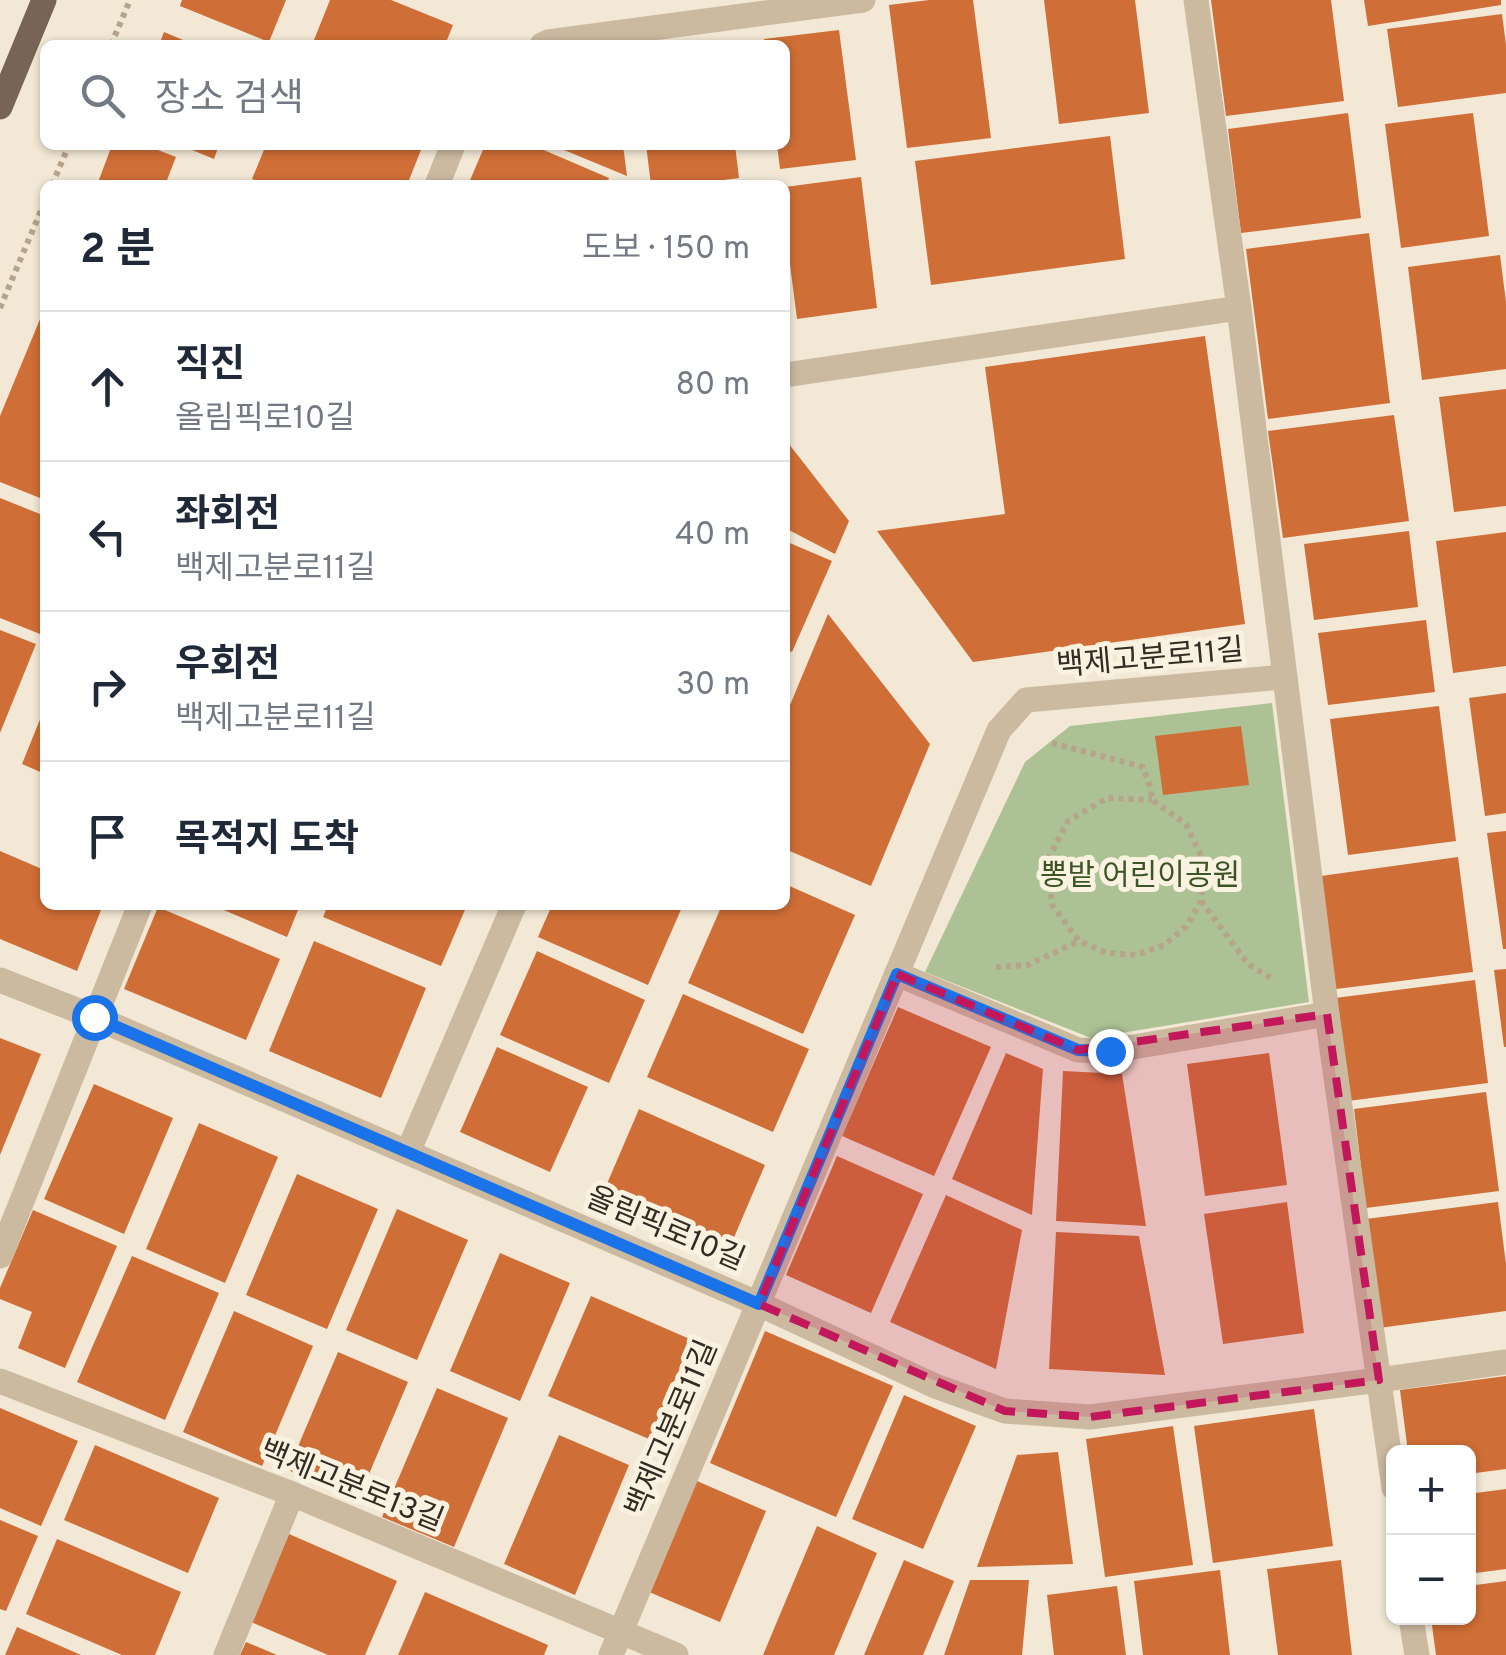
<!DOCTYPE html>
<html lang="ko">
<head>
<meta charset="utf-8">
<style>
  body { margin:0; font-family:Overpass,"Noto Sans KR",sans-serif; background:#f6f6f7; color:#1f2937 }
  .controls { position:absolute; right:30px; bottom:30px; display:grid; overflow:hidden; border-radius:15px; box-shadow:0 2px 8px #0004 }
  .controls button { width:90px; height:90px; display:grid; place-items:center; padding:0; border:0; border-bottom:2px solid #e0e1e3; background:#fff; color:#1f2937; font:50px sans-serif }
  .stop { position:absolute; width:30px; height:30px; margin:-22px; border:8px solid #1a73e8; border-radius:50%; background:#fff }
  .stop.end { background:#1a73e8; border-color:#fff; box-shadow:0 2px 10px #0008 }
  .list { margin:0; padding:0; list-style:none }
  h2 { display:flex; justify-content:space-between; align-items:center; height:130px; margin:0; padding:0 40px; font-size:42px }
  h2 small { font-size:32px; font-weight:400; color:#747a83 }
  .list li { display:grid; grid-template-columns:65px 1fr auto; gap:30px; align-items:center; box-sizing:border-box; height:150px; padding:0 40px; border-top:2px solid #e0e1e3 }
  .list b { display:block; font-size:38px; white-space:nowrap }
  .list p { margin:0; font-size:32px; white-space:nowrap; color:#747a83 }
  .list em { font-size:32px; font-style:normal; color:#747a83 }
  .icon { flex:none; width:55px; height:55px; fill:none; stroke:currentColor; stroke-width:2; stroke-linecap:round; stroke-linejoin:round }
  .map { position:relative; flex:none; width:1506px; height:1655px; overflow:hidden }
  .search { position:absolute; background:#fff; box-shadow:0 2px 8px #0004; left:40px; top:40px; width:750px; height:110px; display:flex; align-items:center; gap:25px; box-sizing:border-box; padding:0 35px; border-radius:15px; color:#747a83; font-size:38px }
  .panel { position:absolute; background:#fff; box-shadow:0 2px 8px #0004; left:40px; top:180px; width:750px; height:730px; border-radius:15px }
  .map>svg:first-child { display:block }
  .green { fill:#adc294 }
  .building { fill:#cf6e36 }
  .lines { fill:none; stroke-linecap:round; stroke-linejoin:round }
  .path { stroke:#b6a38b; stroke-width:6; stroke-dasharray:5 5; stroke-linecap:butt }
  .minor { stroke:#cbb9a0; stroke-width:25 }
  .major { stroke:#776454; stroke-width:25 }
  .route { stroke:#1a73e8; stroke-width:12 }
  .marked { fill:#c2185b; fill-opacity:0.2; stroke:#c2185b; stroke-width:8; stroke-dasharray:20 12; stroke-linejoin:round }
  .labels { text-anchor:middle; stroke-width:10; stroke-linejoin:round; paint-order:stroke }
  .street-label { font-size:30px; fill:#342b24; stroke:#faf2e1 }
  .park-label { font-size:30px; fill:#3d5426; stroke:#faf2e1 }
</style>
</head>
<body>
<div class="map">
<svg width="1506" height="1655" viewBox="0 0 1506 1655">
  <rect width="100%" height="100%" fill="#f2e8d5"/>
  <path class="green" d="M1272 703 1309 1002 1091 1038 925 972 1025 762 1070 726Z"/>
  <g class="building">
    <path d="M182 0H286L269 42 180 6Z"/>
    <path d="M330 0H391L453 25 445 45H312Z"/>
    <path d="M929 0H973L991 138 907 148 889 5Z"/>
    <path d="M1044 0H1135L1149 113 1059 124Z"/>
    <path d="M1211 0H1331L1344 101 1226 116Z"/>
    <path d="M1364 0H1501V5L1368 26Z"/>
    <path d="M1502 14 1506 45V93L1398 107 1387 29Z"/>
    <path d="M839 30 856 160 780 169 777 145H785V45H764V39Z"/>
    <path d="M164 32 195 45H159Z"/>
    <path d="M1348 113 1361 218 1241 233 1228 129Z"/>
    <path d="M1473 113 1489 236 1401 248 1385 124Z"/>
    <path d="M1110 136 1125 259 931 285 915 161Z"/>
    <path d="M112 145H145L176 157 165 185H97Z"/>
    <path d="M180 145H219L214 159Z"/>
    <path d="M266 145H423L407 185H267L252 179Z"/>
    <path d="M485 145H532L609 178 606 185H468Z"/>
    <path d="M552 145H623L627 176Z"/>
    <path d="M646 145H735L739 178 686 185H651Z"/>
    <path d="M861 177 877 308 797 319 785 225V187Z"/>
    <path d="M1369 233 1390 403 1268 419 1246 249Z"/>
    <path d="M1500 255 1506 302V369L1422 380 1408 267Z"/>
    <path d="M45 307V500L0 482V416Z"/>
    <path d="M1205 336 1245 624 973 662 877 531 1005 514 985 367Z"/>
    <path d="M1506 389V506L1454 512 1439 397Z"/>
    <path d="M1394 415 1409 521 1283 538 1268 431Z"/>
    <path d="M785 439 849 521 835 554 785 528Z"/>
    <path d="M0 498 45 516V636L0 618Z"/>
    <path d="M1409 531 1418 607 1314 620 1304 544Z"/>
    <path d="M1506 532V666L1453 673 1436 541Z"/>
    <path d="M785 541 832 561 792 652 785 649Z"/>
    <path d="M828 614 930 744 871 886 785 849V717Z"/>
    <path d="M1426 620 1435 692 1328 705 1318 633Z"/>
    <path d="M0 630 36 644 0 733Z"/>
    <path d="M1506 693V813L1485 816 1469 698Z"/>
    <path d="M1439 706 1456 841 1348 855 1330 719Z"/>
    <path d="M45 707V774L22 764Z"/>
    <path d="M1241 726 1249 785 1163 795 1155 736Z"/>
    <path d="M1506 831V949H1503L1487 833Z"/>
    <path d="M0 851 42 869 45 861V905H103L77 971 0 939Z"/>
    <path d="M1458 857 1473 972 1336 989 1321 876Z"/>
    <path d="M785 884 855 915 803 1034 688 983 722 905H785Z"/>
    <path d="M212 905H300L287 937Z"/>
    <path d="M328 905H467L441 966 323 917Z"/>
    <path d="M552 905H683L648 985 538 937Z"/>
    <path d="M158 907 280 959 246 1040 124 989Z"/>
    <path d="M314 941 426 988 381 1098 269 1051Z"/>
    <path d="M537 951 645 1000 609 1083 500 1035Z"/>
    <path d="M1506 969V1047H1504L1494 970Z"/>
    <path d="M1475 980 1488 1083 1348 1101 1335 998Z"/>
    <path d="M683 994 809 1049 773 1132 647 1077Z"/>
    <path d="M898 1007 991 1047 934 1176 842 1136Z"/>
    <path d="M0 1038 41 1054 0 1155Z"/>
    <path d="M497 1047 588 1087 550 1172 460 1132Z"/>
    <path d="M1006 1053 1043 1069 1032 1215 952 1179Z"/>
    <path d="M1269 1053 1287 1185 1205 1196 1187 1064Z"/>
    <path d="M1063 1071 1122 1074 1146 1226 1056 1221Z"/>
    <path d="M94 1084 173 1118 124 1234 44 1199Z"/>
    <path d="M1486 1092 1499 1191 1366 1208 1354 1109Z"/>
    <path d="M639 1109 765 1165 729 1249 603 1193Z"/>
    <path d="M199 1123 278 1157 225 1283 146 1249Z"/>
    <path d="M837 1156 923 1194 871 1313 786 1275Z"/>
    <path d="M297 1174 378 1209 327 1329 246 1295Z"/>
    <path d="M946 1195 1022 1230 996 1369 890 1322Z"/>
    <path d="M1287 1202 1304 1333 1223 1344 1204 1214Z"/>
    <path d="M1498 1202 1506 1264V1311L1379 1328 1366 1219Z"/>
    <path d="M397 1209 468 1240 417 1360 346 1330Z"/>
    <path d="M33 1210 117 1246 65 1368 18 1348 32 1312 0 1299V1288Z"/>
    <path d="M1056 1232 1139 1236 1165 1375 1049 1369Z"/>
    <path d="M500 1253 570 1283 520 1401 450 1371Z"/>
    <path d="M132 1256 219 1293 165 1420 77 1382Z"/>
    <path d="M591 1296 692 1340 649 1439 548 1396Z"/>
    <path d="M234 1311 313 1346 262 1466 183 1432Z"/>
    <path d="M765 1331 893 1386 836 1517 710 1463Z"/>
    <path d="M338 1352 408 1382 358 1500 288 1470Z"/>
    <path d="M1506 1376V1469L1468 1474V1452H1408L1400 1390Z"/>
    <path d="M437 1388 508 1418 454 1547 382 1517Z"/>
    <path d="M904 1395 976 1426 923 1549 852 1519Z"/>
    <path d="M0 1408 78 1441 41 1526 0 1508Z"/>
    <path d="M1314 1409 1333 1546 1213 1563 1194 1426Z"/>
    <path d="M1173 1426 1193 1565 1105 1577 1086 1439Z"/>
    <path d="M559 1435 629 1465 575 1595 504 1564Z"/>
    <path d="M95 1445 219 1498 188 1573 64 1520Z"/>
    <path d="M1058 1452 1073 1564 977 1567 1017 1455Z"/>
    <path d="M697 1481 766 1511 720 1622 649 1592Z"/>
    <path d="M1506 1489V1569L1468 1574V1494Z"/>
    <path d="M0 1520 38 1536 6 1611 0 1609Z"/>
    <path d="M817 1526 877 1553 834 1655H763Z"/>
    <path d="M289 1534 397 1581 365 1655H328L251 1622Z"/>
    <path d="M57 1539 181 1592 155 1655H122L26 1614Z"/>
    <path d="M904 1560 954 1581 923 1655H864Z"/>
    <path d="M1341 1560 1352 1655H1278L1267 1569Z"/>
    <path d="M1220 1570 1230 1655H1143L1134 1581Z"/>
    <path d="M970 1580H1029L1022 1655H944Z"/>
    <path d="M1506 1581V1655H1436L1431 1618H1468V1586Z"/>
    <path d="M1117 1586 1126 1655H1054L1047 1595Z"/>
    <path d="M425 1592 548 1645 544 1655H398Z"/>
    <path d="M17 1627 81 1655H5Z"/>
    <path d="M246 1642 277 1655H240Z"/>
  </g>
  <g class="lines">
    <g class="path">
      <path d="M111 45 130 0"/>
      <path d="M52 185 69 145"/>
      <path d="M0 308 45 201"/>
      <path d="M1052 743 1143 767 1151 790 1152 800 1186 824 1203 860 1201 901 1186 927 1164 945 1136 955 1107 953 1079 941 1052 905 1047 861 1068 821 1107 798 1152 800"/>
      <path d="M1201 901 1248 964 1274 980"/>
      <path d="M996 967 1028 965 1079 941"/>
    </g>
    <g class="minor">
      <path d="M1196 0 1239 308 1327 1014 1394 1488"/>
      <path d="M542 45 548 42 863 0"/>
      <path d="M437 185 453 145"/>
      <path d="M785 375 1239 308"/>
      <path d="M897 974 1078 1050 1110 1051 1327 1014"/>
      <path d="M0 980 94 1017 759 1304 935 1386 1005 1411 1090 1417 1379 1380 1506 1362"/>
      <path d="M408 1152 514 905"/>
      <path d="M0 1256 140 905"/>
      <path d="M0 1381 292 1494 676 1655"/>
      <path d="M1411 1618 1417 1655"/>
      <path d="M226 1655 292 1494"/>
      <path d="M611 1655 999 730 1026 700 1284 677"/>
    </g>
    <path class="major" d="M0 107 44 0"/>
  </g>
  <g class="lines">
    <path class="route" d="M94 1017 759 1304 897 974 1078 1050 1110 1051"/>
  </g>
  <path class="marked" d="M897 974 1078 1050 1327 1014 1379 1380 1090 1417 1005 1411 759 1304Z"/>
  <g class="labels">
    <g class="street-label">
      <text transform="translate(1150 657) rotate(-5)" y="10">백제고분로11길</text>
      <text transform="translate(666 1228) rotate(23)" y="10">올림픽로10길</text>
      <text transform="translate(671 1428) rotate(-67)" y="10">백제고분로11길</text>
      <text transform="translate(352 1485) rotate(22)" y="10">백제고분로13길</text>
    </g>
    <g class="park-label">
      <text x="1140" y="885">뽕밭 어린이공원</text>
    </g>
  </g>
</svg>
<div class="controls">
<button>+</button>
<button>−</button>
</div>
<div class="stop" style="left:94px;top:1017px"></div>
<div class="stop end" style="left:1110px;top:1051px"></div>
<div class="search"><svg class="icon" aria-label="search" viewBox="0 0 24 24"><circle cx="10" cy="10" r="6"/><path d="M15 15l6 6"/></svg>장소 검색</div>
<section class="panel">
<h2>2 분<small>도보 · 150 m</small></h2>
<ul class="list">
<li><svg class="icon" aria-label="ahead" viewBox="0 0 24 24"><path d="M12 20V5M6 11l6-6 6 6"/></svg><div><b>직진</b><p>올림픽로10길</p></div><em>80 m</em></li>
<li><svg class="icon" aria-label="left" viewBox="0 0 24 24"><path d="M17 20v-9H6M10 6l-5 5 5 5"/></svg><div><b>좌회전</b><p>백제고분로11길</p></div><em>40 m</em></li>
<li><svg class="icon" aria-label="right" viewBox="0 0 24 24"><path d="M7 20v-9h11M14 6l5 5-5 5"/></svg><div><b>우회전</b><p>백제고분로11길</p></div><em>30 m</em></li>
<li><svg class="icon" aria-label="arrive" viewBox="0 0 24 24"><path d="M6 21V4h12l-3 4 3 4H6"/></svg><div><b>목적지 도착</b></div></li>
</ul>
</section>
</div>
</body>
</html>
